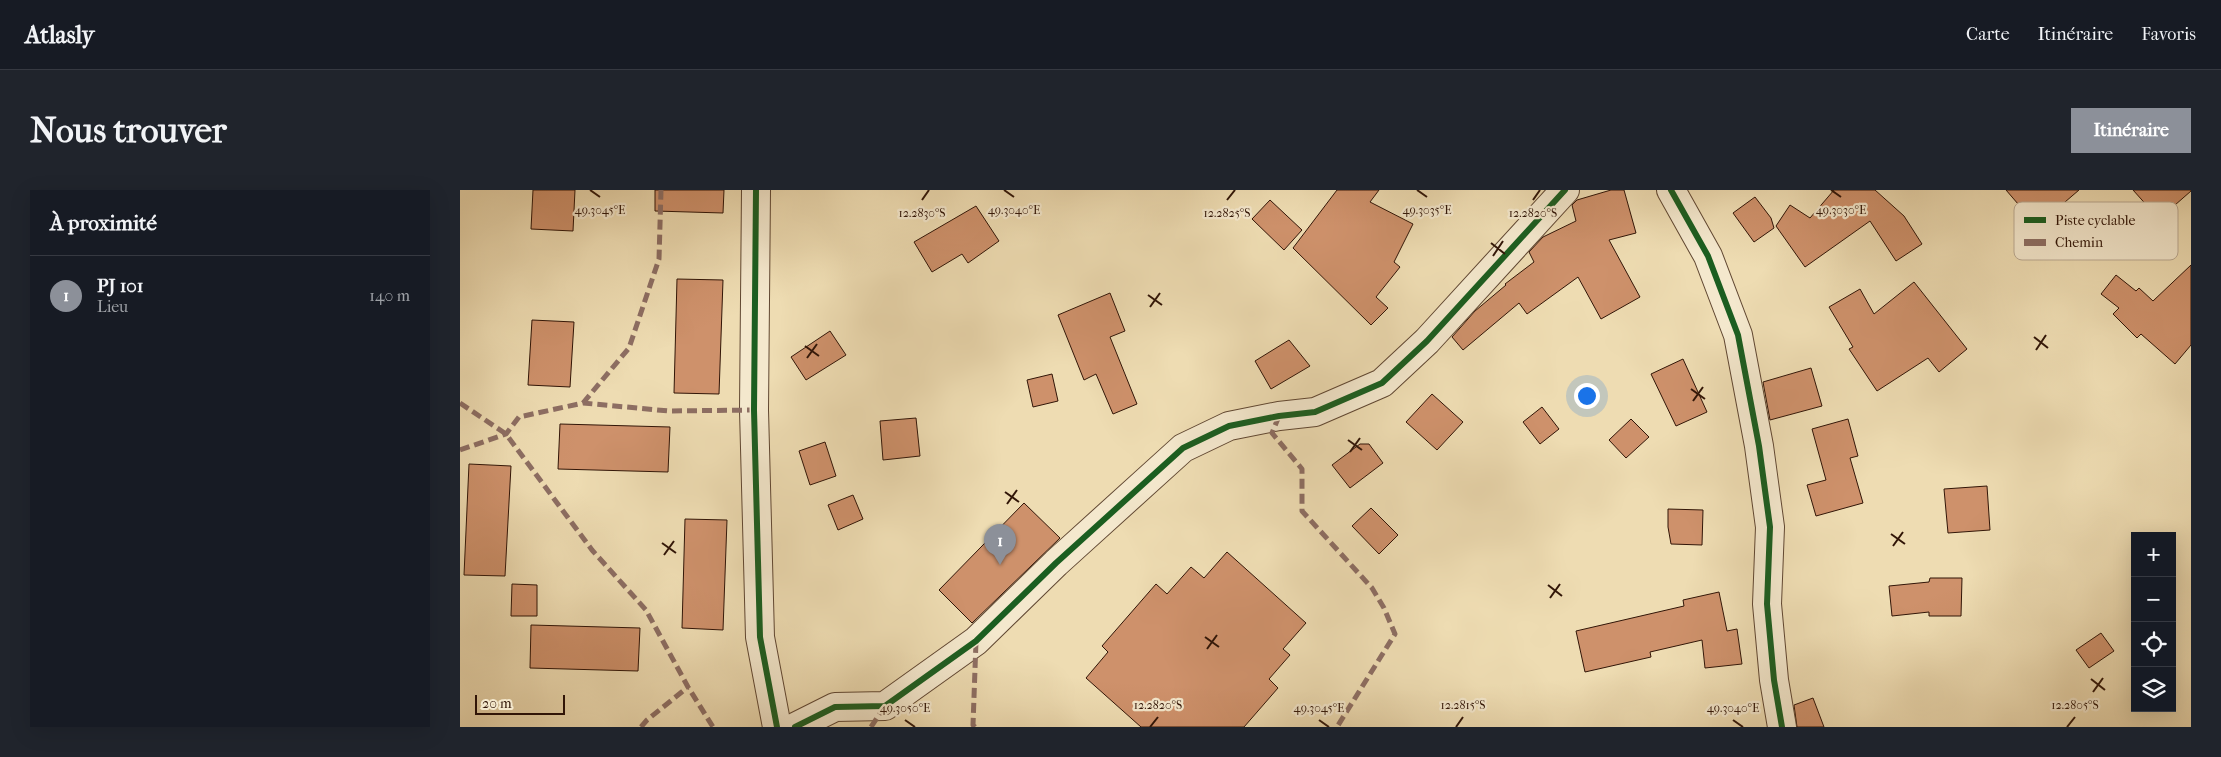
<!DOCTYPE html>
<html lang="fr">
<head>
<meta charset="utf-8">
<style>
  body { margin:0; font-family:"IM FELL French Canon",serif; background:#20242c; color:#f1f3f6 }
  .controls { position:absolute; right:15px; bottom:15px; display:grid; overflow:hidden; border-radius:0px; box-shadow:0 5px 20px #0002 }
  .controls button { width:45px; height:45px; display:grid; place-items:center; padding:0; border:0; border-bottom:1px solid #363941; background:#171b24; color:#f1f3f6; font:25px sans-serif }
  .scale { position:absolute; left:15px; bottom:12px; width:90px; box-sizing:border-box; padding-left:5px; border:2px solid #311507; border-top:0; font-size:14px; line-height:18px; white-space:nowrap; color:#311507; -webkit-text-stroke:4px #f4e8cd; paint-order:stroke }
  .you { position:absolute; left:1126px; top:205px; width:18px; height:18px; margin:-12px; border:4px solid #fff; border-radius:50%; background:#1a73e8; box-shadow:0 0 0 8px #1a73e833 }
  .badge { display:grid; place-items:center; width:32px; height:32px; border-radius:50%; background:#8c9099; color:#fff; font-size:16px; font-weight:700 }
  .pin { position:absolute; translate:-50% -41px; filter:drop-shadow(0 1px 2px #0008) }
  .pin::after { content:''; position:absolute; top:26px; width:18px; height:15px; background:inherit; clip-path:polygon(0 0,100% 0,50% 100%) }
  .list { margin:0; padding:0; list-style:none }
  h2 { display:flex; justify-content:space-between; align-items:center; height:65px; margin:0; padding:0 20px; font-size:21px }
  h2 small { font-size:16px; font-weight:400; color:#9ea1a6 }
  .list li { display:grid; grid-template-columns:32px 1fr auto; gap:15px; align-items:center; box-sizing:border-box; height:80px; padding:0 20px; border-top:1px solid #363941 }
  .list b { display:block; font-size:19px; white-space:nowrap }
  .list p { margin:0; font-size:16px; white-space:nowrap; color:#9ea1a6 }
  .list em { font-size:16px; font-style:normal; color:#9ea1a6 }
  .icon { flex:none; width:28px; height:28px; fill:none; stroke:currentColor; stroke-width:2; stroke-linecap:round; stroke-linejoin:round }
  .map { position:relative; flex:none; width:1731px; height:537px; overflow:hidden; border-radius:0px }
  header { display:flex; align-items:center; gap:30px; box-sizing:border-box; height:70px; padding:0 25px; background:#171b24; border-bottom:1px solid #363941 }
  header strong { font-size:24px }
  nav { display:flex; gap:28px; margin-inline-start:auto; font-size:18px }
  .intro { display:flex; align-items:center; justify-content:space-between; box-sizing:border-box; height:120px; padding:0 30px }
  h1 { margin:0; font-size:35px }
  .button { padding:12px 22px; border-radius:0px; background:#8c9099; color:#fff; font-size:18px; font-weight:700 }
  main { display:flex; gap:30px; padding:0 30px }
  aside { flex:1; background:#171b24; border-radius:0px; box-shadow:0 5px 20px #0002 }
  .map>svg:first-child { display:block }
  .building { fill:#ce916b; stroke:#311507 }
  .lines { fill:none; stroke-linecap:round; stroke-linejoin:round }
  .street-casing { stroke:#604732; stroke-width:30 }
  .street { stroke:#f4e8cd; stroke-width:28 }
  .quiet { stroke:#8d6e63; stroke-width:5; stroke-dasharray:10 5; stroke-linecap:butt }
  .cycleway-casing { stroke:#f4e8cd; stroke-width:9 }
  .cycleway { stroke:#1b5e20; stroke-width:6 }
  .ticks { fill:none; stroke:#311507; stroke-width:2 }
  .key { fill:#f4e8cd; stroke:#baa992; stroke-width:1 }
  .key-label { font-size:14px; fill:#311507 }
  .ticks-label { font-size:12px; text-anchor:middle; fill:#311507; stroke:#f4e8cd; stroke-width:4.5; stroke-linejoin:round; paint-order:stroke }
</style>
</head>
<body>
<header>
<strong>Atlasly</strong>
<nav><a>Carte</a><a>Itinéraire</a><a>Favoris</a></nav>
</header>
<div class="intro"><h1>Nous trouver</h1><a class="button">Itinéraire</a></div>
<main>
<aside>
<h2>À proximité<small></small></h2>
<ul class="list">
<li><span class="badge">1</span><div><b>PJ 101</b><p>Lieu</p></div><em>140 m</em></li>
</ul>
</aside>
<div class="map">
<svg width="1731" height="537" viewBox="0 0 1731 537">
  <rect width="100%" height="100%" fill="#eedcb2"/>
  <filter id="stains"><feTurbulence type="fractalNoise" baseFrequency=".004" numOctaves="4"/><feColorMatrix values="0 0 0 0 .2 0 0 0 0 .09 0 0 0 0 .02 0 0 0 .5 -.17"/></filter>
  <radialGradient id="worn" r=".72"><stop offset=".6" stop-color="#630" stop-opacity="0"/><stop offset="1" stop-color="#630" stop-opacity=".3"/></radialGradient>
  <g class="building">
    <path d="M73 0H115L113 41 71 39Z"/>
    <path d="M195 0H264L263 23 195 21Z"/>
    <path d="M877 0H919L910 12 953 34 934 72 940 77 916 107 928 118 911 135 833 58Z"/>
    <path d="M1151 0H1164L1176 43 1149 50 1180 107 1141 129 1118 87 1067 124 1059 113 1003 160 992 147 1015 121 1046 95 1045 94 1074 72 1069 62 1083 47 1116 31 1112 15 1117 10Z"/>
    <path d="M1374 0H1415L1444 26 1462 54 1436 71 1410 31 1345 77 1316 36 1330 15 1350 28Z"/>
    <path d="M1546 0H1619L1577 36Z"/>
    <path d="M1673 0H1731V1L1699 29Z"/>
    <path d="M1295 7 1311 28 1314 38 1294 52 1273 23Z"/>
    <path d="M810 10 842 40 824 60 792 29Z"/>
    <path d="M516 16 539 51 508 73 502 64 472 82 454 52Z"/>
    <path d="M1731 75V155L1715 174 1681 144 1677 148 1653 124 1659 118 1641 104 1656 85 1676 101 1679 98 1693 111Z"/>
    <path d="M217 89 263 90 259 204 214 203Z"/>
    <path d="M1454 92 1507 159 1479 182 1468 168 1417 201 1389 159 1393 157 1369 117 1400 99 1414 124Z"/>
    <path d="M650 103 665 141 650 147 677 214 653 224 636 184 624 190 598 125Z"/>
    <path d="M72 130 114 132 110 197 68 195Z"/>
    <path d="M370 141 386 165 346 190 331 167Z"/>
    <path d="M829 150 850 176 811 199 795 171Z"/>
    <path d="M1223 169 1247 222 1216 236 1191 184Z"/>
    <path d="M1351 178 1362 216 1310 230 1303 192Z"/>
    <path d="M592 184 598 211 573 217 567 190Z"/>
    <path d="M972 204 1003 232 977 260 946 232Z"/>
    <path d="M1082 217 1099 239 1080 254 1063 232Z"/>
    <path d="M456 228 460 266 423 270 420 231Z"/>
    <path d="M1171 229 1189 247 1166 268 1149 250Z"/>
    <path d="M1388 229 1398 266 1390 268 1403 313 1356 326 1347 295 1366 290 1352 239Z"/>
    <path d="M100 234 210 237 208 282 98 279Z"/>
    <path d="M365 252 376 286 350 295 339 261Z"/>
    <path d="M900 254H909L923 273 890 298 872 275Z"/>
    <path d="M9 274 51 276 45 386 4 385Z"/>
    <path d="M1527 296 1530 340 1488 343 1484 299Z"/>
    <path d="M393 305 403 329 378 340 368 315Z"/>
    <path d="M564 313 600 348 512 433 479 400Z"/>
    <path d="M911 318 938 345 919 364 892 336Z"/>
    <path d="M1208 319 1243 320 1242 355 1211 354 1208 337Z"/>
    <path d="M225 329 267 330 263 440 222 438Z"/>
    <path d="M767 362 846 433 823 459 830 465 809 489 818 498 784 537H681L626 488 648 462 642 456 696 394 707 404 731 377 744 388Z"/>
    <path d="M1470 388H1502L1501 426H1469V422L1432 426 1429 396 1469 392Z"/>
    <path d="M52 394 77 395V426H51Z"/>
    <path d="M1259 402 1267 441 1277 439 1282 474 1245 478 1242 450 1190 462 1191 467 1125 482 1116 441 1224 416 1223 410Z"/>
    <path d="M71 435 180 438 178 481 70 478Z"/>
    <path d="M1641 443 1654 461 1629 478 1616 460Z"/>
    <path d="M1353 508 1364 537H1337L1334 515Z"/>
  </g>
  <g class="lines">
    <defs>
      <g id="street">
        <path d="M296 0 294 220 300 447 317 537"/>
        <path d="M1211 0 1248 66 1278 145 1299 256 1310 337 1307 414 1314 490 1322 537"/>
        <path d="M335 537 375 517 425 516 516 451 596 373 723 258 769 236 819 226 855 222 922 193 967 151 1105 0"/>
      </g>
    </defs>
    <use href="#street" class="street-casing"/>
    <use href="#street" class="street"/>
    <g class="quiet">
      <path d="M0 213 46 244 132 360 186 420 228 497 253 537"/>
      <path d="M123 213 169 158 199 69 201 0"/>
      <path d="M819 226 812 243 842 279V321L912 398 924 418 935 444 877 537"/>
      <path d="M0 260 46 244 59 227 123 213 209 221 294 220"/>
      <path d="M181 537 187 530 228 497"/>
      <path d="M411 537 425 516"/>
      <path d="M515 537 513 535 516 451"/>
    </g>
    <defs>
      <g id="cycleway">
        <path d="M296 0 294 220 300 447 317 537"/>
        <path d="M1211 0 1248 66 1278 145 1299 256 1310 337 1307 414 1314 490 1322 537"/>
        <path d="M335 537 375 517 425 516 516 451 596 373 723 258 769 236 819 226 855 222 922 193 967 151 1105 0"/>
      </g>
    </defs>
    <use href="#cycleway" class="cycleway-casing"/>
    <use href="#cycleway" class="cycleway"/>
  </g>
  <path class="ticks" d="M130 0 140 7M544 0 554 7M957 0 967 7M1371 0 1381 7M462 10 469 0M767 10 775 0M1073 10 1080 0M1031 53 1045 64M1033 66 1043 51M688 105 702 115M690 117 700 103M1574 147 1588 158M345 156 359 166M1576 160 1586 145M347 168 357 154M1231 199 1245 209M1233 211 1243 197M888 250 902 260M890 262 900 248M545 302 559 312M547 314 557 300M1431 344 1445 354M202 353 216 363M1433 356 1443 342M204 365 214 351M1088 395 1102 406M1090 408 1100 394M745 447 759 457M747 459 757 445M1631 489 1645 500M1633 502 1643 488M445 530 455 537M859 530 869 537M1273 530 1283 537M690 537 698 527M996 537 1003 527M1607 537 1615 527"/>
  <rect x="1554" y="12" width="164" height="58" rx="8" class="key"/>
  <rect x="1564" y="27" width="22" height="6" fill="#1b5e20"/>
  <rect x="1564" y="49" width="22" height="7" fill="#8d6e63"/>
  <g class="key-label">
    <text x="1595" y="35">Piste cyclable</text>
    <text x="1595" y="57">Chemin</text>
  </g>
  <g class="ticks-label">
    <text x="1381" y="24">49.3030°E</text>
    <text x="140" y="24">49.3045°E</text>
    <text x="554" y="24">49.3040°E</text>
    <text x="967" y="24">49.3035°E</text>
    <text x="462" y="27">12.2830°S</text>
    <text x="1073" y="27">12.2820°S</text>
    <text x="767" y="27">12.2825°S</text>
    <text x="698" y="519">12.2820°S</text>
    <text x="1003" y="519">12.2815°S</text>
    <text x="1615" y="519">12.2805°S</text>
    <text x="445" y="522">49.3050°E</text>
    <text x="859" y="522">49.3045°E</text>
    <text x="1273" y="522">49.3040°E</text>
  </g>
  <rect width="100%" height="100%" filter="url(#stains)"/>
  <rect width="100%" height="100%" fill="url(#worn)"/>
</svg>
<div class="controls">
<button>+</button>
<button>−</button>
<button><svg class="icon" aria-label="locate" viewBox="0 0 24 24"><circle cx="12" cy="12" r="6"/><path d="M12 2v4M12 18v4M2 12h4M18 12h4"/></svg></button>
<button><svg class="icon" aria-label="layers" viewBox="0 0 24 24"><path d="M12 4l9 5-9 5-9-5zM3 14l9 5 9-5"/></svg></button>
</div>
<div class="scale">20 m</div>
<div class="you"></div>
<div class="pin badge" style="left:540px;top:375px">1</div>
</div>
</main>
</body>
</html>
